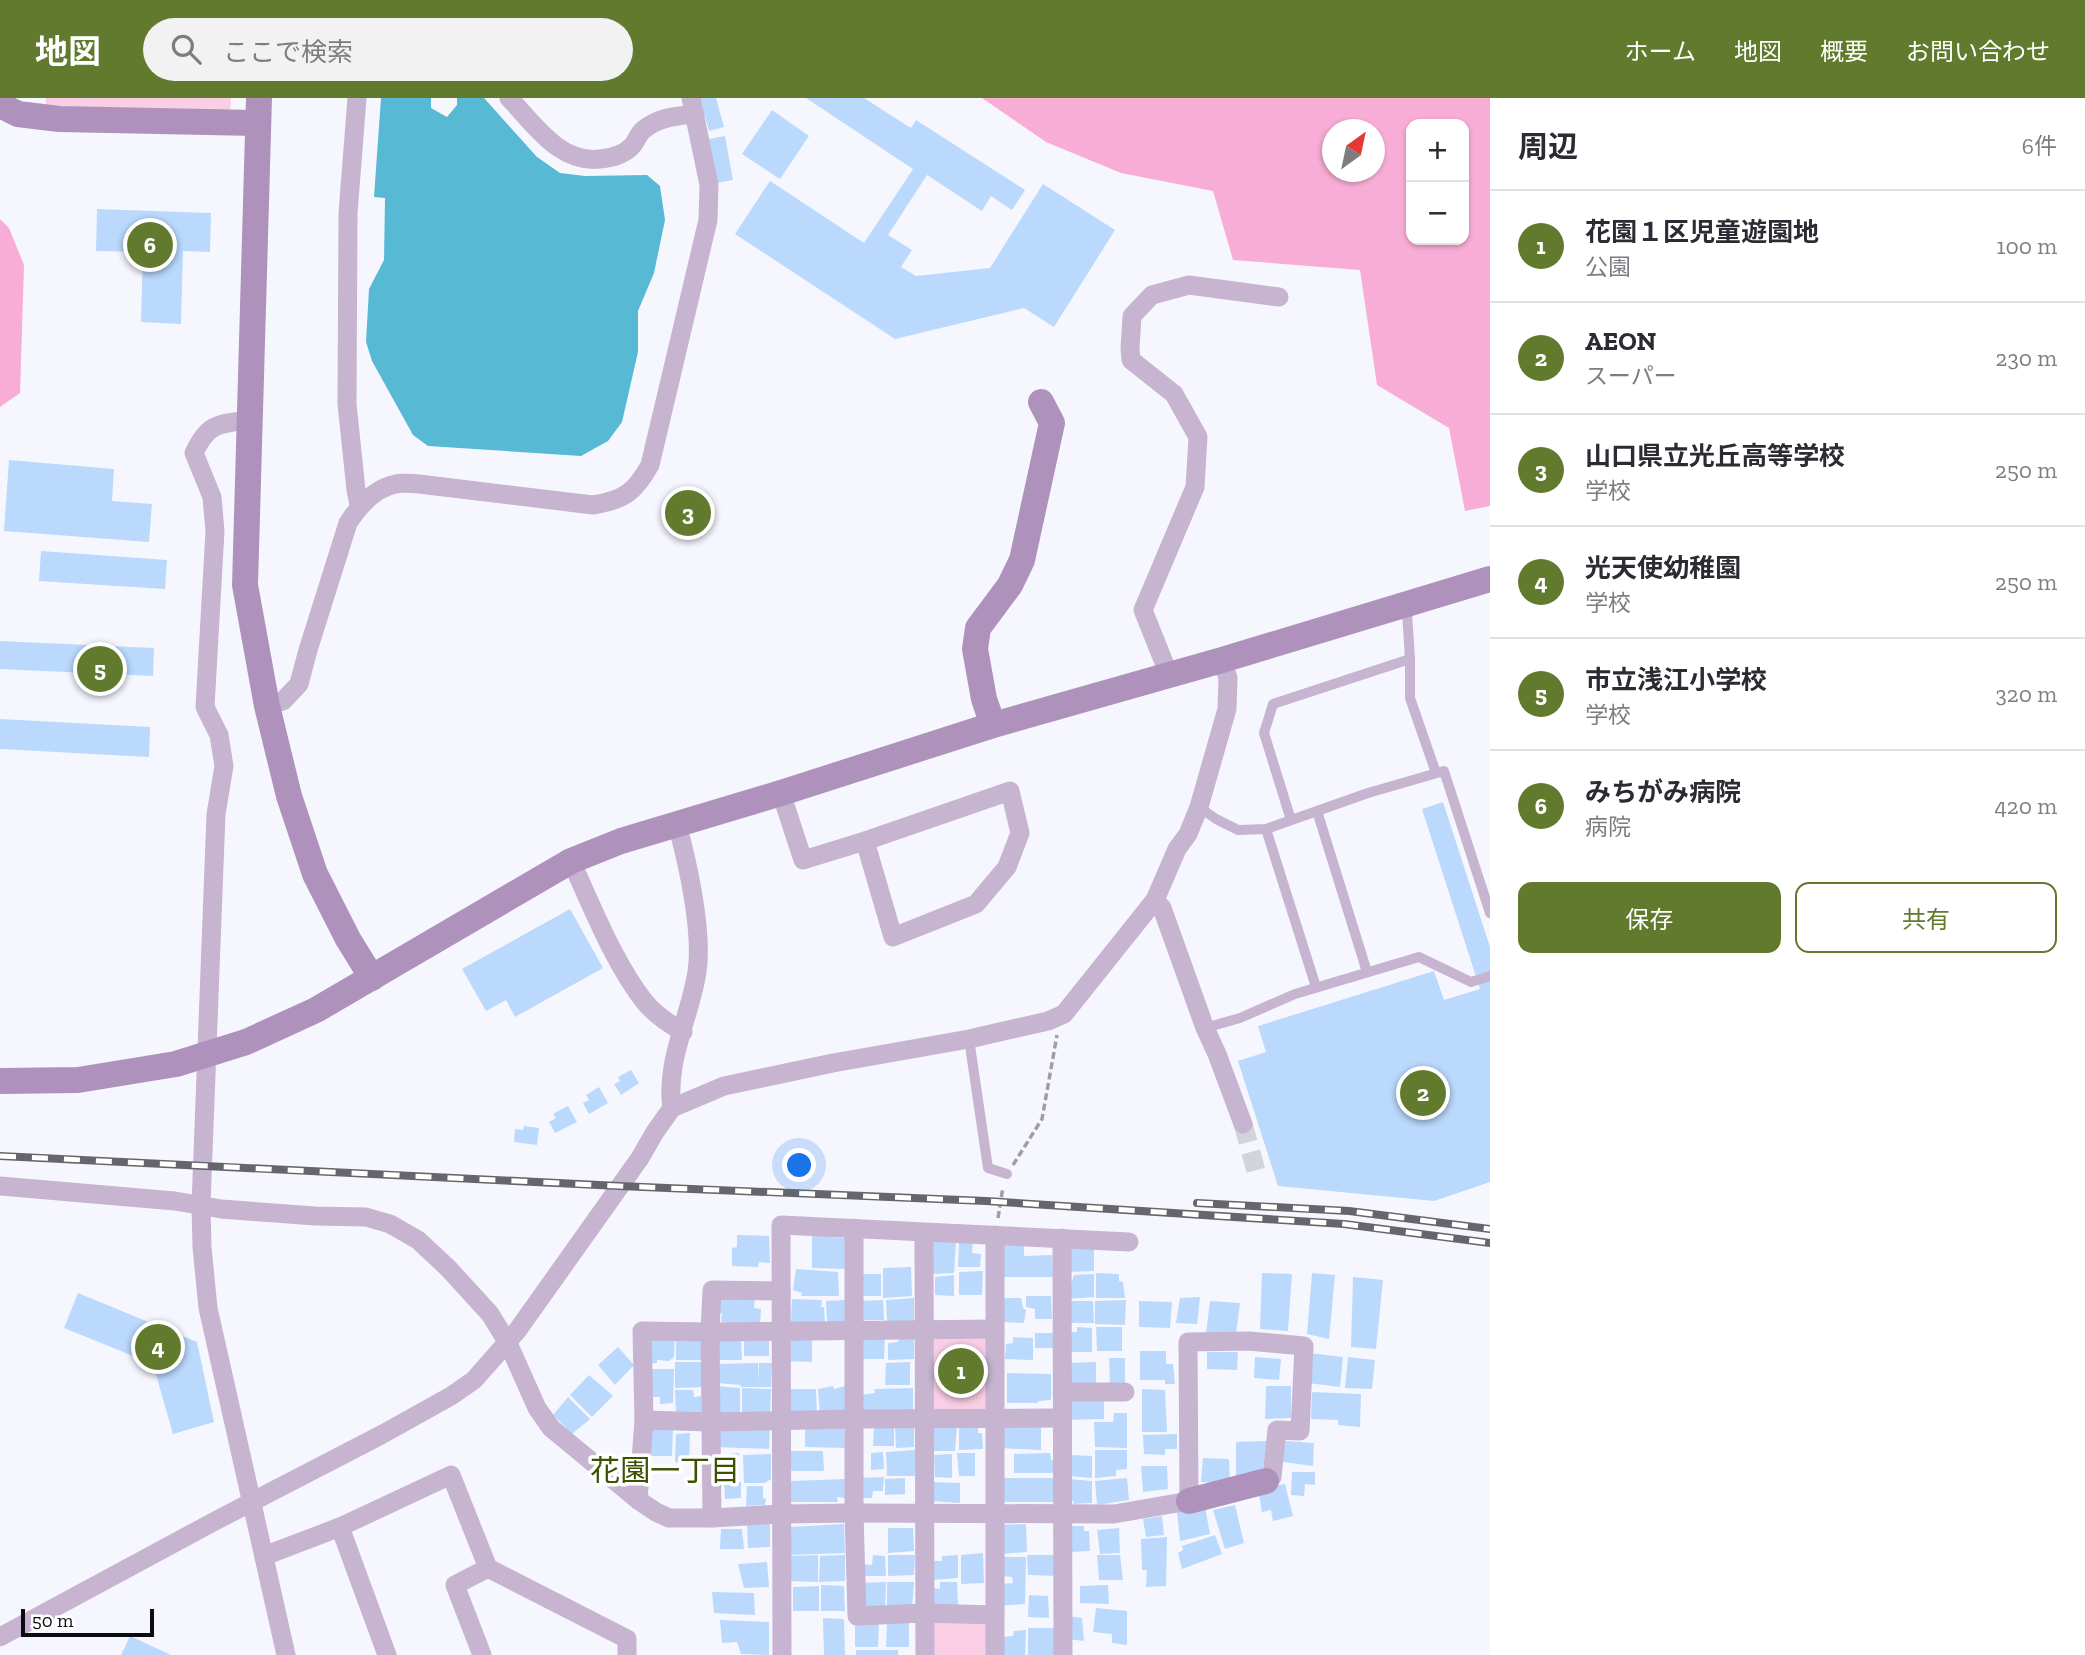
<!DOCTYPE html>
<html lang="ja">
<head>
<meta charset="utf-8">
<style>
  body { margin:0; font-family:"Zilla Slab","Noto Sans JP",serif; background:#f2f2f3; color:#2b2b33 }
  .controls { position:absolute; right:21px; top:21px; display:grid; overflow:hidden; border-radius:14px; box-shadow:0 2px 5px #0004 }
  .controls button { width:63px; height:63px; display:grid; place-items:center; padding:0; border:0; border-bottom:2px solid #e1e1e2; background:#fff; color:#2b2b33; font:35px sans-serif }
  .compass { position:absolute; left:1322px; top:21px; width:63px; height:63px; border-radius:50%; background:#fff; box-shadow:0 2px 5px #0004; rotate:33deg }
  .scale { position:absolute; left:21px; bottom:18px; width:133px; box-sizing:border-box; padding-left:7px; border:4px solid #0c0c10; border-top:0; font-size:19px; line-height:24px; white-space:nowrap; color:#0c0c10; -webkit-text-stroke:5px #fff; paint-order:stroke }
  .you { position:absolute; left:800px; top:1068px; width:24px; height:24px; margin:-18px; border:5px solid #fff; border-radius:50%; background:#1a73e8; box-shadow:0 0 0 10px #1a73e833 }
  .badge { display:grid; place-items:center; width:46px; height:46px; border-radius:50%; background:#617a2d; color:#fff; font-size:23px; font-weight:700 }
  .pin { position:absolute; translate:-50% -50%; border:4px solid #fff; box-shadow:0 2px 7px #0006 }
  .list { margin:0; padding:0; list-style:none }
  h2 { display:flex; justify-content:space-between; align-items:center; height:91px; margin:0; padding:0 28px; font-size:30px }
  h2 small { font-size:23px; font-weight:400; color:#7c7c81 }
  .list li { display:grid; grid-template-columns:46px 1fr auto; gap:21px; align-items:center; box-sizing:border-box; height:112px; padding:0 28px; border-top:2px solid #e1e1e2 }
  .list b { display:block; font-size:26px; white-space:nowrap }
  .list p { margin:0; font-size:23px; white-space:nowrap; color:#7c7c81 }
  .list em { font-size:23px; font-style:normal; color:#7c7c81 }
  .actions { display:flex; gap:14px; padding:21px 28px }
  .actions a { flex:1; padding:16px 0; border:2px solid #617a2d; border-radius:14px; text-align:center; font-size:24px; color:#617a2d }
  .actions .main { background:#617a2d; color:#fff }
  .icon { flex:none; width:38px; height:38px; fill:none; stroke:currentColor; stroke-width:2; stroke-linecap:round; stroke-linejoin:round }
  .map { position:relative; flex:none; width:1490px; height:1557px; overflow:hidden }
  header { display:flex; align-items:center; gap:42px; box-sizing:border-box; height:98px; padding:0 35px; background:#617a2d; color:#fff }
  header strong { font-size:33px }
  nav { display:flex; gap:38px; margin-inline-start:auto; font-size:24px }
  .search { width:490px; height:63px; background:#f2f2f3; display:flex; align-items:center; gap:18px; box-sizing:border-box; padding:0 24px; border-radius:38px; color:#7c7c81; font-size:26px }
  main { display:flex }
  aside { flex:1; background:#fff }
  .map>svg:first-child { display:block }
  .green { fill:#facee5 }
  .forest { fill:#f7add6; fill-rule:evenodd }
  .water { fill:#58b9d5 }
  .building { fill:#bad9fd }
  .lines { fill:none; stroke-linecap:round; stroke-linejoin:round }
  .street-tunnel { stroke:#d3d4da; stroke-width:19; stroke-dasharray:19 10; stroke-linecap:butt }
  .path { stroke:#9e9ea4; stroke-width:3.5; stroke-dasharray:7 3.5; stroke-linecap:butt }
  .lane { stroke:#c6b4d0; stroke-width:10 }
  .street { stroke:#c6b4d0; stroke-width:19 }
  .secondary { stroke:#ae92bc; stroke-width:26 }
  .rail-casing { stroke:#65656b; stroke-width:8 }
  .rail { stroke:#fff; stroke-width:5; stroke-dasharray:16; stroke-linecap:butt }
  .labels { text-anchor:middle; stroke-width:7; stroke-linejoin:round; paint-order:stroke }
  .neighbourhood-label { font-size:30px; fill:#3c5102; stroke:#fff }
</style>
</head>
<body>
<header>
<strong>地図</strong>
<div class="search"><svg class="icon" aria-label="search" viewBox="0 0 24 24"><circle cx="10" cy="10" r="6"/><path d="M15 15l6 6"/></svg>ここで検索</div>
<nav><a>ホーム</a><a>地図</a><a>概要</a><a>お問い合わせ</a></nav>
</header>
<main>
<div class="map">
<svg width="1490" height="1557" viewBox="0 0 1490 1557">
  <rect width="100%" height="100%" fill="#f6f7fe"/>
  <g class="green">
    <path d="M46 0H231L230 17 46 11Z"/>
    <path d="M932 1235H990V1313L932 1312Z"/>
    <path d="M933 1521 988 1522V1557H933Z"/>
  </g>
  <g class="forest">
    <path d="M982 0H1490V408L1465 413 1449 330 1377 287 1360 172 1233 162 1213 93 1121 75 1046 44ZM1411 26H1464V142H1411ZM1332 32H1374V74H1332Z"/>
    <path d="M0 121 9 130 24 167 20 295 0 309Z"/>
  </g>
  <path class="water" d="M381 0H431V10L447 19 457 7V0H484L537 59 560 75 585 78 647 77 660 88 665 122 654 175 638 213V254L622 324 608 343 581 358 428 348 413 337 372 263 366 244 369 191 384 162 385 100 374 99Z"/>
  <g class="building">
    <path d="M700 0H716L724 29 709 33Z"/>
    <path d="M806 0H864L911 30 916 22 1025 92 1012 112 991 98 982 113 927 77 888 137 912 152 901 169 916 178 990 170 1043 86 1115 132 1054 229 1024 210 895 241 735 136 770 83 864 145 913 71Z"/>
    <path d="M772 12 809 38 780 81 742 56Z"/>
    <path d="M725 38 733 82 717 85 709 41Z"/>
    <path d="M97 111 211 115 210 154 183 153 181 226 141 224 143 154 96 153Z"/>
    <path d="M9 362 114 371 112 403 152 406 149 444 4 433Z"/>
    <path d="M41 453 167 462 165 491 39 483Z"/>
    <path d="M0 543 154 550 153 578 0 571Z"/>
    <path d="M0 621 150 629 149 659 0 651Z"/>
    <path d="M1443 704 1490 849V1084L1434 1103 1278 1088 1238 963 1266 954 1258 928 1434 873 1444 902 1480 891 1422 711Z"/>
    <path d="M570 811 603 870 515 919 506 902 486 913 462 871Z"/>
    <path d="M631 972 639 985 621 997 614 986 620 983 618 979Z"/>
    <path d="M599 989 608 1005 589 1016 583 1005 589 1002 586 997Z"/>
    <path d="M568 1008 577 1024 555 1035 549 1024 556 1020 553 1016Z"/>
    <path d="M524 1028 539 1030 537 1047 514 1044 515 1031 523 1032Z"/>
    <path d="M829 1136V1139L845 1140 846 1171 812 1170V1137Z"/>
    <path d="M737 1137 769 1138 770 1165 759 1164 758 1169 732 1168V1150L737 1149Z"/>
    <path d="M956 1143 954 1175 931 1176 928 1144Z"/>
    <path d="M973 1143 972 1155 981 1156 980 1169H958L959 1144Z"/>
    <path d="M1000 1146 1024 1148V1158L1052 1157 1053 1179H1000Z"/>
    <path d="M1068 1146H1094V1173L1069 1174Z"/>
    <path d="M911 1169 912 1198 883 1200V1170Z"/>
    <path d="M796 1171 838 1174 839 1198H801L802 1195 793 1192Z"/>
    <path d="M983 1173 982 1197H959V1174Z"/>
    <path d="M1096 1175 1119 1176V1183L1123 1184 1125 1200H1096Z"/>
    <path d="M1262 1175 1292 1176 1288 1233 1260 1231Z"/>
    <path d="M1312 1175 1335 1177 1329 1241 1307 1236Z"/>
    <path d="M859 1176H881V1198H860Z"/>
    <path d="M1094 1176V1199L1067 1201 1065 1184H1072L1074 1177Z"/>
    <path d="M954 1177V1198L935 1197V1179Z"/>
    <path d="M1353 1179 1383 1182 1376 1251 1351 1249Z"/>
    <path d="M78 1195 197 1244 214 1324 173 1336 153 1266 64 1230Z"/>
    <path d="M755 1197 754 1210 761 1211 760 1228 721 1224 722 1215H718L720 1198Z"/>
    <path d="M1026 1198H1051L1052 1221H1035V1211L1026 1209Z"/>
    <path d="M1200 1199 1197 1226 1176 1225 1180 1200Z"/>
    <path d="M914 1200V1227L887 1224 886 1202Z"/>
    <path d="M999 1200H1021L1023 1210 1026 1212 1024 1225 999 1224Z"/>
    <path d="M792 1201 822 1202 821 1209H824L825 1226 791 1225Z"/>
    <path d="M846 1202 847 1224H827L826 1203Z"/>
    <path d="M883 1202 884 1222H861L860 1203Z"/>
    <path d="M1126 1202 1125 1227 1095 1226V1203Z"/>
    <path d="M1067 1203H1093L1094 1225H1067Z"/>
    <path d="M1139 1203 1172 1204 1170 1230 1139 1229Z"/>
    <path d="M1210 1203 1240 1205 1236 1236 1206 1235Z"/>
    <path d="M1077 1229 1092 1230V1254H1070L1069 1234H1077Z"/>
    <path d="M1096 1229H1122V1253H1097Z"/>
    <rect x="1035" y="1235" width="20" height="15"/>
    <path d="M646 1238H675L674 1259 669 1263 657 1262V1265L646 1266Z"/>
    <path d="M812 1238V1264L785 1263V1239Z"/>
    <path d="M860 1238H885L884 1261H860Z"/>
    <path d="M900 1238H914V1261L888 1262V1245L898 1244Z"/>
    <path d="M744 1239 769 1240V1258H744Z"/>
    <path d="M1013 1239 1033 1240V1262L1005 1261 1006 1246 1013 1245Z"/>
    <path d="M713 1242H741L742 1262H713Z"/>
    <path d="M676 1243H701L703 1262H676Z"/>
    <path d="M618 1249 634 1267 615 1287 598 1267Z"/>
    <path d="M1140 1253H1166V1266H1173L1175 1286H1165V1282H1140Z"/>
    <path d="M1207 1254H1238L1237 1272 1207 1271Z"/>
    <path d="M1309 1255 1343 1259 1340 1289 1308 1285Z"/>
    <path d="M1255 1259 1281 1261 1279 1282 1254 1280Z"/>
    <path d="M1348 1259 1375 1262 1372 1291 1345 1290Z"/>
    <path d="M1109 1260H1125V1287L1110 1288Z"/>
    <path d="M675 1264H703V1289L675 1290Z"/>
    <path d="M910 1264V1287H885L886 1265Z"/>
    <path d="M1096 1264V1286L1067 1288V1265Z"/>
    <path d="M758 1265 759 1285V1265H772L771 1289H741V1287L717 1285V1266Z"/>
    <path d="M648 1271H674L673 1305 660 1306V1299H648Z"/>
    <path d="M1007 1275 1051 1276V1302L1039 1303 1037 1305H1007Z"/>
    <path d="M589 1277 613 1298 592 1319 570 1297Z"/>
    <path d="M716 1288 740 1290V1319H715Z"/>
    <path d="M833 1288 834 1291 845 1288 846 1314 820 1317 818 1291Z"/>
    <path d="M1266 1288H1291V1320L1265 1321Z"/>
    <path d="M742 1290 771 1291 770 1318 742 1319Z"/>
    <path d="M913 1290V1313H858L859 1297 875 1295 874 1291Z"/>
    <path d="M788 1291H816L817 1317H788Z"/>
    <path d="M1142 1291 1165 1292 1167 1334H1142Z"/>
    <path d="M675 1292H693L694 1299 701 1298V1316H676Z"/>
    <path d="M1312 1294 1361 1296 1360 1329 1338 1327V1322L1311 1321Z"/>
    <path d="M1067 1298H1104V1321L1067 1322Z"/>
    <path d="M568 1299 590 1321 572 1336 553 1317Z"/>
    <path d="M1114 1315H1127V1350L1095 1349 1094 1324H1113Z"/>
    <path d="M894 1326V1348H873L874 1328Z"/>
    <path d="M914 1326V1349L896 1350 895 1327Z"/>
    <path d="M646 1328 673 1329 672 1358H646Z"/>
    <path d="M714 1329H770L769 1351 714 1349Z"/>
    <path d="M805 1329H844L845 1350 805 1349Z"/>
    <path d="M932 1329H957L955 1353H932Z"/>
    <path d="M1004 1329H1041V1352L1000 1350Z"/>
    <path d="M959 1330H978V1335H982L983 1351 959 1352Z"/>
    <path d="M690 1335 689 1365 675 1364 676 1336Z"/>
    <path d="M1177 1336V1351H1165V1357L1144 1356 1143 1337Z"/>
    <path d="M1267 1343 1262 1378 1236 1379V1344Z"/>
    <path d="M1285 1343 1314 1345 1313 1368 1283 1364Z"/>
    <path d="M915 1352V1378H887L886 1354Z"/>
    <path d="M1095 1352H1127V1371L1116 1372V1378L1095 1380Z"/>
    <path d="M791 1353H823L824 1373H791Z"/>
    <path d="M883 1354 884 1371 871 1372V1355Z"/>
    <path d="M739 1355V1376L714 1378V1358Z"/>
    <path d="M957 1355H975V1378H959Z"/>
    <path d="M1050 1355 1051 1362 1055 1363 1056 1375H1014V1356Z"/>
    <path d="M771 1356V1381L765 1385H744L743 1357Z"/>
    <path d="M952 1356V1380L935 1379 934 1357Z"/>
    <path d="M1070 1357 1092 1358V1380L1069 1378Z"/>
    <path d="M1203 1360 1229 1361 1230 1385 1201 1384Z"/>
    <path d="M1141 1368H1167L1168 1391 1143 1394Z"/>
    <path d="M1292 1374H1315V1387L1305 1386 1304 1398 1291 1397Z"/>
    <path d="M884 1379 883 1393H873L872 1400H858L859 1380Z"/>
    <path d="M905 1380V1396L885 1397V1381Z"/>
    <path d="M1001 1380H1056L1057 1404H1000Z"/>
    <path d="M1127 1380 1129 1402 1097 1407 1095 1383Z"/>
    <path d="M845 1381V1400L837 1399 838 1404H791V1383Z"/>
    <path d="M1068 1381 1092 1383V1405L1073 1406 1074 1403 1068 1401Z"/>
    <path d="M724 1384H741V1400L725 1401Z"/>
    <path d="M932 1384 960 1385V1405L931 1403Z"/>
    <path d="M1285 1386 1293 1418 1273 1423 1271 1412 1262 1414 1258 1391Z"/>
    <path d="M747 1388H763V1401L766 1400 765 1407 746 1408Z"/>
    <path d="M1235 1407 1244 1445 1225 1451 1213 1412Z"/>
    <path d="M1205 1409 1210 1436 1180 1443 1177 1414Z"/>
    <path d="M1162 1418 1164 1437 1146 1439 1143 1421Z"/>
    <path d="M770 1424V1449L748 1450 747 1426Z"/>
    <path d="M844 1426 845 1455 789 1457 790 1429Z"/>
    <path d="M1026 1426 1027 1454 1001 1456V1427Z"/>
    <path d="M1069 1428H1084V1433H1089L1090 1453 1069 1454Z"/>
    <path d="M888 1430H913L914 1453 888 1455Z"/>
    <path d="M1119 1430 1120 1455 1100 1456 1097 1432Z"/>
    <path d="M721 1431H742L744 1451H720Z"/>
    <path d="M1215 1437 1222 1456 1182 1471 1178 1455 1183 1452 1182 1448Z"/>
    <path d="M1167 1439 1166 1488 1146 1489 1147 1472H1142L1141 1441Z"/>
    <path d="M983 1455 984 1485 961 1486V1457Z"/>
    <path d="M818 1457V1484L788 1483 789 1458Z"/>
    <path d="M845 1457V1483L819 1484 820 1458Z"/>
    <path d="M873 1457 885 1458 886 1478H860L858 1466 872 1467Z"/>
    <path d="M888 1457H915L914 1477 888 1478Z"/>
    <path d="M958 1457V1480L931 1482 930 1463H942V1458Z"/>
    <path d="M1027 1457H1057L1058 1478 1028 1477Z"/>
    <path d="M1097 1457H1120L1123 1482H1099Z"/>
    <path d="M1002 1459H1026L1025 1506 997 1508 1000 1486 1013 1485 1012 1479 1001 1478Z"/>
    <path d="M767 1464 769 1489 744 1490 738 1466Z"/>
    <path d="M886 1484 885 1512H859L860 1485Z"/>
    <path d="M887 1484H914L912 1511 887 1512Z"/>
    <path d="M940 1484H957L958 1508 931 1509 932 1490 940 1491Z"/>
    <path d="M821 1487 844 1488 845 1513H821Z"/>
    <path d="M1108 1487 1109 1506 1080 1505V1488Z"/>
    <path d="M819 1488V1513H793V1489Z"/>
    <path d="M712 1494 754 1495 755 1517 714 1515Z"/>
    <path d="M1029 1497 1048 1498 1049 1520 1028 1519Z"/>
    <path d="M1096 1510 1127 1513V1547L1112 1545V1536L1093 1534Z"/>
    <path d="M1068 1518 1082 1520 1084 1543 1068 1541Z"/>
    <path d="M823 1520 844 1521 845 1557H824Z"/>
    <path d="M720 1522 769 1524V1557L741 1556 737 1544 722 1545Z"/>
    <path d="M879 1524 878 1549H855V1525Z"/>
    <path d="M887 1525H909V1549H886Z"/>
    <path d="M1028 1530H1054L1056 1557H1028Z"/>
    <path d="M1026 1532 1025 1557H1001V1539L1013 1538 1014 1533Z"/>
    <path d="M130 1538 171 1557H121Z"/>
    <rect x="856" y="1552" width="42" height="5"/>
  </g>
  <g class="lines">
    <path class="street-tunnel" d="M1243 1026 1258 1080"/>
    <g class="path">
      <path d="M1013 1067 1042 1021 1057 937"/>
      <path d="M998 1120 1003 1089"/>
    </g>
    <g class="lane">
      <path d="M1407 514 1410 561"/>
      <path d="M1199 709 1216 721 1238 732 1266 731 1368 695 1444 673 1490 815"/>
      <path d="M1317 713 1367 874"/>
      <path d="M1291 722 1264 635 1273 606 1410 561V600L1436 675"/>
      <path d="M1266 731 1316 889"/>
      <path d="M1205 930 1240 920 1295 896 1419 859 1471 884 1490 878"/>
      <path d="M969 941 988 1070 1007 1076"/>
    </g>
    <g class="street">
      <path d="M357 0 348 115 347 306 356 392 359 407"/>
      <path d="M509 0C534 26 560 66 600 61 611 60 623 57 631 49 636 45 638 36 643 32 659 19 676 18 695 16"/>
      <path d="M248 322C218 326 208 325 194 355L212 399 215 433 205 609 219 637 224 668 216 716 201 1107 202 1149 208 1210 286 1557"/>
      <path d="M1169 577 1143 512 1195 389 1198 339 1174 296 1131 262 1130 251 1132 218 1152 197 1189 187 1279 199"/>
      <path d="M267 608 283 603 299 586 308 552 348 425C359 408 374 390 396 386 403 384 412 386 419 386L593 407C624 402 635 394 650 367L708 122 709 87 691 0"/>
      <path d="M1010 693 1020 735 1007 769 976 806 893 839 865 743Z"/>
      <path d="M781 695 803 762 865 743"/>
      <path d="M571 763C592 808 614 865 644 903 654 916 669 926 683 934"/>
      <path d="M1155 802 1162 810 1205 930 1217 956 1243 1026"/>
      <path d="M672 1010C665 964 690 919 697 874 703 834 688 766 677 726"/>
      <path d="M0 1088 175 1103 221 1111 315 1118 366 1119 390 1126 418 1142 449 1171 490 1216 508 1245 537 1310 551 1330 638 1402 656 1414 669 1420H712L781 1416 854 1415 1114 1416 1189 1403 1188 1244 1249 1243 1304 1248 1300 1333 1277 1332 1272 1379 1266 1383"/>
      <path d="M854 1130V1415L857 1518 925 1515 995 1517"/>
      <path d="M924 1135 925 1557"/>
      <path d="M1062 1140 1063 1557"/>
      <path d="M1062 1294H1125"/>
      <path d="M644 1322 711 1324 854 1321 1061 1320"/>
      <path d="M638 1402 644 1322 642 1233 710 1234 995 1231"/>
      <path d="M712 1420 710 1234 712 1192 781 1193"/>
      <path d="M340 1429 387 1557"/>
      <path d="M264 1458 340 1429 451 1377 488 1470 627 1541V1557"/>
      <path d="M0 1539 217 1422 381 1337 451 1298 474 1282 517 1233 640 1060 655 1034 672 1010 724 988 833 965 969 941 1048 923 1064 916 1155 802 1177 751 1188 736 1199 709 1227 611 1228 580 1222 562"/>
      <path d="M482 1557 455 1487 488 1470"/>
      <path d="M782 1557 781 1127 1129 1144"/>
      <path d="M995 1557V1137"/>
    </g>
    <g class="secondary">
      <path d="M259 0 245 487 267 608 289 698 315 776 348 841 372 880"/>
      <path d="M0 7 18 16 59 21 258 25"/>
      <path d="M993 627 984 601 975 551 978 530 1010 487 1022 462 1052 325 1041 304"/>
      <path d="M0 983 78 982 176 966 246 944 316 912 571 763 621 743 781 695 993 627 1222 562 1490 481"/>
      <path d="M1189 1403 1266 1383"/>
    </g>
    <defs>
      <g id="rail">
        <path d="M0 1058 619 1088 986 1103 1344 1126 1490 1145"/>
        <path d="M1197 1105 1349 1113 1490 1131"/>
      </g>
    </defs>
    <use href="#rail" class="rail-casing"/>
    <use href="#rail" class="rail"/>
  </g>
  <g class="labels">
    <g class="neighbourhood-label">
      <text x="665" y="1383">花園一丁目</text>
    </g>
  </g>
</svg>
<div class="controls">
<button>+</button>
<button>−</button>
</div>
<svg class="compass" viewBox="-18 -18 36 36"><path d="M0-13l5 13h-10z" fill="#e53935"/><path d="M0 13l5-13h-10z" fill="#7c7c81"/></svg>
<div class="scale">50 m</div>
<div class="you"></div>
<div class="pin badge" style="left:961px;top:1273px">1</div>
<div class="pin badge" style="left:1423px;top:995px">2</div>
<div class="pin badge" style="left:688px;top:415px">3</div>
<div class="pin badge" style="left:158px;top:1249px">4</div>
<div class="pin badge" style="left:100px;top:571px">5</div>
<div class="pin badge" style="left:150px;top:147px">6</div>
</div>
<aside>
<h2>周辺<small>6件</small></h2>
<ul class="list">
<li><span class="badge">1</span><div><b>花園１区児童遊園地</b><p>公園</p></div><em>100 m</em></li>
<li><span class="badge">2</span><div><b>AEON</b><p>スーパー</p></div><em>230 m</em></li>
<li><span class="badge">3</span><div><b>山口県立光丘高等学校</b><p>学校</p></div><em>250 m</em></li>
<li><span class="badge">4</span><div><b>光天使幼稚園</b><p>学校</p></div><em>250 m</em></li>
<li><span class="badge">5</span><div><b>市立浅江小学校</b><p>学校</p></div><em>320 m</em></li>
<li><span class="badge">6</span><div><b>みちがみ病院</b><p>病院</p></div><em>420 m</em></li>
</ul>
<div class="actions"><a class="main">保存</a><a>共有</a></div>
</aside>
</main>
</body>
</html>
